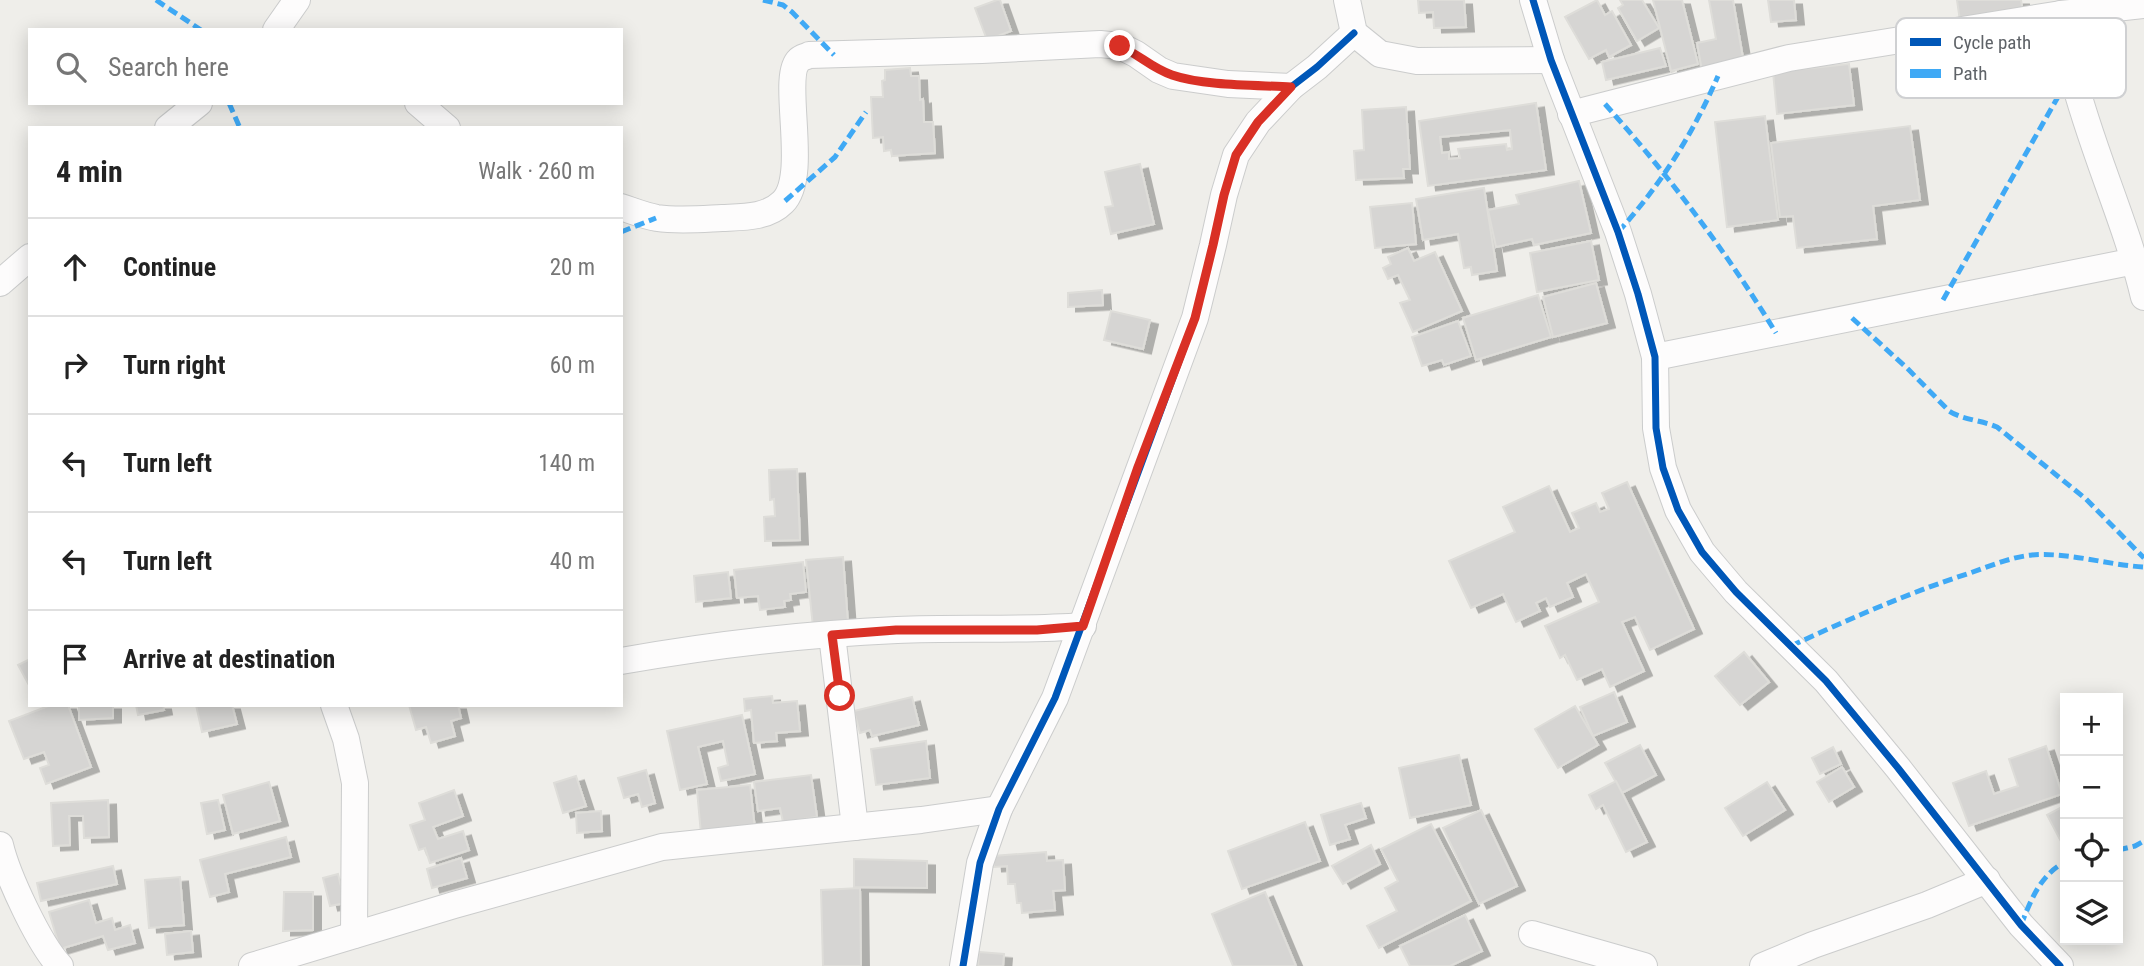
<!DOCTYPE html>
<html lang="en">
<head>
<meta charset="utf-8">
<style>
  body { margin:0; font-family:"Roboto Condensed",sans-serif; background:#f2f2f2; color:#222 }
  .controls { position:absolute; right:21px; bottom:21px; display:grid; overflow:hidden; border-radius:0px; box-shadow:0 4px 18px #0003 }
  .controls button { width:63px; height:63px; display:grid; place-items:center; padding:0; border:0; border-bottom:2px solid #e0e0e0; background:#fff; color:#222; font:35px sans-serif }
  .stop { position:absolute; width:21px; height:21px; margin:-16px; border:5px solid #d93025; border-radius:50%; background:#fff }
  .stop.end { background:#d93025; border-color:#fff; box-shadow:0 2px 7px #0008 }
  .list { margin:0; padding:0; list-style:none }
  h2 { display:flex; justify-content:space-between; align-items:center; height:91px; margin:0; padding:0 28px; font-size:30px }
  h2 small { font-size:23px; font-weight:400; color:#767676 }
  .list li { display:grid; grid-template-columns:46px 1fr auto; gap:21px; align-items:center; box-sizing:border-box; height:98px; padding:0 28px; border-top:2px solid #e0e0e0 }
  .list b { display:block; font-size:26px; white-space:nowrap }
  .list em { font-size:23px; font-style:normal; color:#767676 }
  .icon { flex:none; width:38px; height:38px; fill:none; stroke:currentColor; stroke-width:2; stroke-linecap:round; stroke-linejoin:round }
  .map { position:relative; flex:none; width:2144px; height:966px; overflow:hidden }
  .search { position:absolute; background:#fff; box-shadow:0 4px 18px #0003; left:28px; top:28px; width:595px; height:77px; display:flex; align-items:center; gap:18px; box-sizing:border-box; padding:0 24px; border-radius:0px; color:#767676; font-size:26px }
  .panel { position:absolute; background:#fff; box-shadow:0 4px 18px #0003; left:28px; top:126px; width:595px; height:581px; border-radius:0px }
  .map>svg:first-child { display:block }
  .building { fill:#d6d5d3; stroke:#deddd9; stroke-width:2; fill-rule:evenodd; filter:url(#shadow) }
  .lines { fill:none; stroke-linecap:round; stroke-linejoin:round }
  .street-casing { stroke:#cbcccc; stroke-width:28 }
  .street { stroke:#fdfcfc; stroke-width:26 }
  .quiet { stroke:#3fa9f5; stroke-width:5; stroke-dasharray:10 5; stroke-linecap:butt }
  .cycleway-casing { stroke:#fff; stroke-width:11 }
  .cycleway { stroke:#0057b8; stroke-width:7 }
  .route { stroke:#d93025; stroke-width:9 }
  .key { fill:#fff; stroke:#cfd0d2; stroke-width:2 }
  .key-label { font-size:19px; fill:#5f6368 }
</style>
</head>
<body>
<div class="map">
<svg width="2144" height="966" viewBox="0 0 2144 966">
  <defs>
    <filter id="shadow"><feDropShadow dx="8" dy="4.5" stdDeviation="0" flood-color="#0004"/></filter>
  </defs>
  <rect width="100%" height="100%" fill="#efeeea"/>
  <g class="building">
    <path d="M997 0H1000L1011 31 987 40 975 8Z"/>
    <path d="M1418 0H1464L1466 27 1434 28 1433 12 1419 13Z"/>
    <path d="M1597 0 1605 15 1612 11 1631 45 1609 57 1606 50 1589 59 1565 17Z"/>
    <path d="M1620 0H1642L1659 28 1637 41 1618 8 1623 5Z"/>
    <path d="M1653 0H1682L1698 64 1671 71Z"/>
    <path d="M1709 0H1733L1744 64 1702 71 1697 43 1716 39Z"/>
    <path d="M1768 0H1794L1796 20 1771 22Z"/>
    <path d="M1957 0H2021L2023 12 1960 21Z"/>
    <path d="M1660 48 1666 66 1606 80 1602 62Z"/>
    <path d="M1849 64 1854 105 1777 114 1773 72Z"/>
    <path d="M910 68 911 76H919L920 100 923 99 924 122H933L935 153 892 156 891 150 884 151 883 137 873 138 871 97H883L882 81 885 80V70Z"/>
    <path d="M1536 103 1546 170 1428 186 1419 121ZM1510 130 1512 149 1507 150 1506 144 1458 149 1460 158 1449 159V152L1442 153 1440 137Z"/>
    <path d="M1406 107 1410 169H1403L1404 178 1356 180 1354 151 1364 150 1362 110Z"/>
    <path d="M1765 116 1778 220 1727 227 1715 122Z"/>
    <path d="M1910 126 1920 200 1873 206 1877 239 1797 248 1793 216 1780 217 1771 143Z"/>
    <path d="M1140 164 1154 224 1111 234 1105 207 1113 206 1105 172Z"/>
    <path d="M1579 181 1591 233 1534 245 1532 239 1496 247 1488 210 1519 204 1516 195Z"/>
    <path d="M1484 188 1497 271 1472 275 1471 267 1464 268 1458 234 1423 240 1416 199Z"/>
    <path d="M1412 203 1416 244 1375 248 1370 207Z"/>
    <path d="M1591 241 1599 280 1537 292 1530 253Z"/>
    <path d="M1408 248 1414 261 1435 252 1462 311 1413 332 1400 303 1410 300 1398 275 1388 279 1383 268 1391 264 1388 257Z"/>
    <path d="M1596 283 1607 323 1553 337 1543 297Z"/>
    <path d="M1102 290 1103 305 1068 307V293Z"/>
    <path d="M1538 295 1551 337 1476 360 1463 318Z"/>
    <path d="M1111 311 1150 320 1143 349 1104 340Z"/>
    <path d="M1458 321 1471 356 1444 365 1442 360 1422 366 1412 337Z"/>
    <path d="M797 469 800 540 765 541 764 517 775 516 774 499 770 500 769 470Z"/>
    <path d="M1627 482 1694 629 1650 650 1635 617 1622 622 1644 671 1610 687 1602 669 1577 680 1565 655 1560 658 1545 626 1599 602 1586 574 1567 583 1573 597 1550 607 1546 598 1536 603 1540 611 1516 622 1503 594 1471 608 1449 561 1515 532 1503 507 1549 486 1570 532 1579 528 1572 513 1596 503 1600 512 1609 509 1602 493Z"/>
    <path d="M843 557 848 623 813 627 806 560Z"/>
    <path d="M803 562 806 592 790 594 791 600 784 601 785 607 760 610 758 596 737 598 734 570Z"/>
    <path d="M728 572 731 598 696 602 694 576Z"/>
    <path d="M1744 652 1769 682 1740 705 1715 676Z"/>
    <path d="M30 659V687L18 665Z"/>
    <path d="M1614 692 1627 722 1593 736 1580 707Z"/>
    <path d="M772 696 773 703 797 701 800 731 776 733 777 741 754 743 751 710 745 711 744 699Z"/>
    <path d="M912 697 919 725 872 736 870 730 860 733 854 711Z"/>
    <path d="M51 705H68L91 767 46 784 40 768 49 765 44 752 24 759 9 721Z"/>
    <path d="M79 705H113V718L79 720Z"/>
    <path d="M136 705H163L164 710 138 715Z"/>
    <path d="M196 705H232L237 724 202 732Z"/>
    <path d="M409 705H458L461 718 451 721 455 736 431 743 426 727 416 730Z"/>
    <path d="M1575 706 1598 745 1558 768 1535 729Z"/>
    <path d="M742 715 755 774 721 781 718 768 728 765 723 741 698 747 707 784 680 790 667 731Z"/>
    <path d="M926 741 930 778 876 785 871 749Z"/>
    <path d="M1640 745 1656 775 1622 793 1605 763Z"/>
    <path d="M2046 746 2062 794 1969 826 1953 783 1986 771 1994 794 2018 786 2009 759Z"/>
    <path d="M1833 747 1841 764 1820 774 1812 758Z"/>
    <path d="M1459 755 1471 805 1410 818 1399 768Z"/>
    <path d="M1842 767 1854 787 1829 802 1817 782Z"/>
    <path d="M646 770 655 803 642 807 638 794 624 798 618 778Z"/>
    <path d="M811 775 817 817 783 822 780 808 758 811 754 782Z"/>
    <path d="M576 776 586 806 563 813 554 783Z"/>
    <path d="M1616 781 1647 842 1626 852 1603 805 1596 809 1589 795Z"/>
    <path d="M269 782 280 821 233 834 223 795Z"/>
    <path d="M1767 782 1785 810 1743 836 1725 808Z"/>
    <path d="M750 785 755 829 701 834 697 790Z"/>
    <path d="M454 790 463 816 433 827 438 839 463 831 469 850 430 863 425 848 419 850 410 825 425 820 419 803Z"/>
    <path d="M108 800 109 837 84 838 83 816H69L70 845 53 846 51 803Z"/>
    <path d="M218 800 225 830 207 834 201 803Z"/>
    <path d="M1361 803 1366 818 1345 825 1350 839 1330 845 1321 815Z"/>
    <path d="M2064 806 2065 807V849L2047 815Z"/>
    <path d="M1481 810 1517 886 1479 904 1443 828Z"/>
    <path d="M601 811 602 831 577 833 576 813Z"/>
    <path d="M1305 822 1320 861 1242 889 1228 851Z"/>
    <path d="M1431 824 1471 901 1379 948 1367 926 1397 911 1385 888 1398 881 1381 849Z"/>
    <path d="M286 837 291 857 225 874 229 892 210 897 200 860Z"/>
    <path d="M1371 845 1380 864 1343 884 1332 866Z"/>
    <path d="M1046 852 1047 861 1063 860 1065 890 1053 891 1055 910 1022 913 1021 903H1017L1015 884H1008L1007 866 994 867 993 856Z"/>
    <path d="M461 858 467 878 432 888 427 869Z"/>
    <path d="M854 859 927 861V888L854 887Z"/>
    <path d="M113 866 117 884 41 901 37 883Z"/>
    <path d="M338 874 345 903 330 906 323 878Z"/>
    <path d="M180 877 184 925 149 928 145 880Z"/>
    <path d="M860 888 861 966H823L821 890Z"/>
    <path d="M284 892H313V930L283 931Z"/>
    <path d="M1265 892 1296 966H1233L1212 914Z"/>
    <path d="M89 900 96 923 112 918 115 930 130 925 135 943 108 950 103 936 60 949 49 912Z"/>
    <path d="M1465 915 1482 951 1450 966H1410L1400 946Z"/>
    <path d="M191 931 193 952 167 955 165 934Z"/>
    <path d="M979 952 1004 954 1003 966H978Z"/>
  </g>
  <g class="lines">
    <defs>
      <g id="street">
        <path d="M1347 0 1354 33 1380 54 1417 61 1551 60"/>
        <path d="M1533 0 1551 60 1618 232 1638 294 1655 357 1656 428 1663 468 1678 510 1702 552 1736 592 1826 681 1898 768 2021 925 2060 966"/>
        <path d="M2061 14C2065 33 2067 53 2072 72 2091 149 2126 221 2144 297"/>
        <path d="M276 30 297 0"/>
        <path d="M418 103 447 128"/>
        <path d="M1571 114 1789 58 2061 14 2144 5"/>
        <path d="M168 128 199 103"/>
        <path d="M621 207C633 211 645 216 657 218 678 221 701 219 722 218 743 217 767 218 783 202 810 175 780 77 799 60 802 57 806 57 809 55L982 50 1100 44 1120 46 1136 54 1159 70 1173 76 1228 84 1291 87"/>
        <path d="M0 283 30 257"/>
        <path d="M1655 357 2135 261"/>
        <path d="M832 635 855 827"/>
        <path d="M621 661C712 645 805 634 897 630 959 627 1021 631 1083 626"/>
        <path d="M334 705 346 739 355 783 354 935"/>
        <path d="M0 845C7 875 39 944 60 966"/>
        <path d="M1532 934 1644 966"/>
        <path d="M252 966 454 905 662 847 921 820 999 809"/>
        <path d="M963 966 980 863 999 809 1055 698 1195 318 1213 245 1224 195 1236 155 1258 122 1291 87 1317 67 1354 33"/>
        <path d="M1763 966 1813 945 1927 905 1987 880"/>
      </g>
    </defs>
    <use href="#street" class="street-casing"/>
    <use href="#street" class="street"/>
    <g class="quiet">
      <path d="M156 0 201 30"/>
      <path d="M763 0 783 5 792 12 834 55"/>
      <path d="M229 103 240 128"/>
      <path d="M1605 104C1669 176 1726 251 1776 333"/>
      <path d="M785 201 835 157 866 112"/>
      <path d="M621 232 656 218"/>
      <path d="M1618 232C1660 186 1693 134 1718 76"/>
      <path d="M1943 300 2072 72"/>
      <path d="M1852 318 1908 369 1949 411C1963 420 1981 420 1997 427L2086 499 2144 558"/>
      <path d="M1791 646C1849 619 1908 593 1970 573 1990 566 2011 557 2032 555 2069 552 2107 565 2144 567"/>
      <path d="M2118 850 2135 846 2144 841"/>
      <path d="M2021 925C2031 900 2040 875 2065 862"/>
    </g>
    <defs>
      <g id="cycleway">
        <path d="M1533 0 1551 60 1618 232 1638 294 1655 357 1656 428 1663 468 1678 510 1702 552 1736 592 1826 681 1898 768 2021 925 2060 966"/>
        <path d="M963 966 980 863 999 809 1055 698 1195 318 1213 245 1224 195 1236 155 1258 122 1291 87 1317 67 1354 33"/>
      </g>
    </defs>
    <use href="#cycleway" class="cycleway-casing"/>
    <use href="#cycleway" class="cycleway"/>
  </g>
  <g class="lines">
    <path class="route" d="M840 696 832 635 896 630H1037L1083 626 1138 467 1195 318 1213 245 1224 195 1236 155 1258 122 1291 87C1256 85 1204 86 1172 75 1153 69 1138 54 1120 46"/>
  </g>
  <rect x="1896" y="18" width="230" height="80" rx="10" class="key"/>
  <rect x="1910" y="38" width="31" height="8" fill="#0057b8"/>
  <rect x="1910" y="69" width="31" height="9" fill="#3fa9f5"/>
  <g class="key-label">
    <text x="1953" y="49">Cycle path</text>
    <text x="1953" y="80">Path</text>
  </g>
</svg>
<div class="controls">
<button>+</button>
<button>−</button>
<button><svg class="icon" aria-label="locate" viewBox="0 0 24 24"><circle cx="12" cy="12" r="6"/><path d="M12 2v4M12 18v4M2 12h4M18 12h4"/></svg></button>
<button><svg class="icon" aria-label="layers" viewBox="0 0 24 24"><path d="M12 4l9 5-9 5-9-5zM3 14l9 5 9-5"/></svg></button>
</div>
<div class="stop" style="left:840px;top:696px"></div>
<div class="stop end" style="left:1120px;top:46px"></div>
<div class="search"><svg class="icon" aria-label="search" viewBox="0 0 24 24"><circle cx="10" cy="10" r="6"/><path d="M15 15l6 6"/></svg>Search here</div>
<section class="panel">
<h2>4 min<small>Walk · 260 m</small></h2>
<ul class="list">
<li><svg class="icon" aria-label="ahead" viewBox="0 0 24 24"><path d="M12 20V5M6 11l6-6 6 6"/></svg><div><b>Continue</b></div><em>20 m</em></li>
<li><svg class="icon" aria-label="right" viewBox="0 0 24 24"><path d="M7 20v-9h11M14 6l5 5-5 5"/></svg><div><b>Turn right</b></div><em>60 m</em></li>
<li><svg class="icon" aria-label="left" viewBox="0 0 24 24"><path d="M17 20v-9H6M10 6l-5 5 5 5"/></svg><div><b>Turn left</b></div><em>140 m</em></li>
<li><svg class="icon" aria-label="left" viewBox="0 0 24 24"><path d="M17 20v-9H6M10 6l-5 5 5 5"/></svg><div><b>Turn left</b></div><em>40 m</em></li>
<li><svg class="icon" aria-label="arrive" viewBox="0 0 24 24"><path d="M6 21V4h12l-3 4 3 4H6"/></svg><div><b>Arrive at destination</b></div></li>
</ul>
</section>
</div>
</body>
</html>
